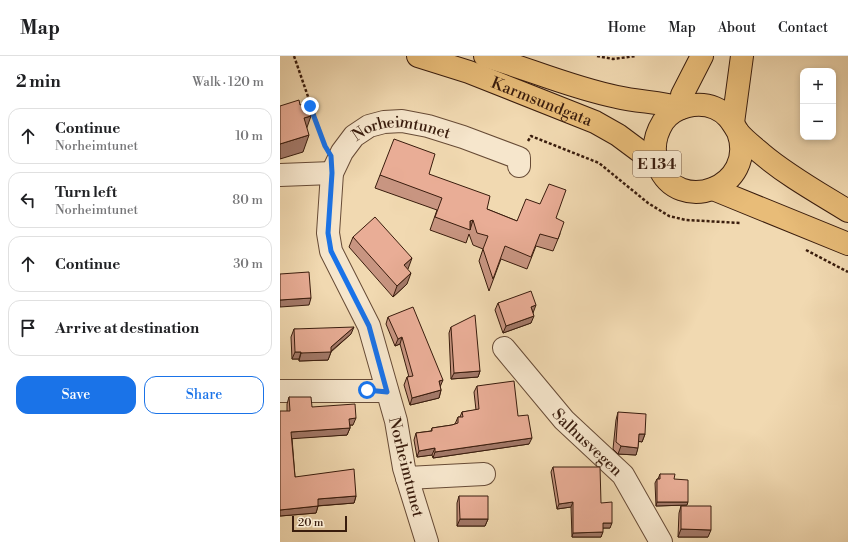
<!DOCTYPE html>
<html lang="en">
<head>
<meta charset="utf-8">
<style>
  body { margin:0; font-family:"Libre Bodoni",serif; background:#f6f6f6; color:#202124 }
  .controls { position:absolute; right:12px; top:12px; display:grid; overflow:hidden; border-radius:8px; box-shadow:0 2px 6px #0003 }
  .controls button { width:36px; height:36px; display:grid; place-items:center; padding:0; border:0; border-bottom:1px solid #e0e0e0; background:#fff; color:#202124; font:20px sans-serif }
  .scale { position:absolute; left:12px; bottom:10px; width:55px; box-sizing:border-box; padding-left:4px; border:2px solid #391c0d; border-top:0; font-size:11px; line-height:14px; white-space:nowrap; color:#391c0d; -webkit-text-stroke:3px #f6e6cc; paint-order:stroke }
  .stop { position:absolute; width:12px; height:12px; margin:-9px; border:3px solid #1a73e8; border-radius:50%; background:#fff }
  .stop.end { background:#1a73e8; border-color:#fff; box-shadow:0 1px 4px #0008 }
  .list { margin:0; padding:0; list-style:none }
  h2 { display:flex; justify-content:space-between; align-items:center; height:52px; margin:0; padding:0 16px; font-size:17px }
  h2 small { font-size:13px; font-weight:400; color:#757577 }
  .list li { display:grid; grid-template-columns:26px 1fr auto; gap:12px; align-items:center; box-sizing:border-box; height:56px; margin:0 8px 8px; padding:0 8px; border:1px solid #e0e0e0; border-radius:12px }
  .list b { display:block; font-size:15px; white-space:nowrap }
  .list p { margin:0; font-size:13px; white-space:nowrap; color:#757577 }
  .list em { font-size:13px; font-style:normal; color:#757577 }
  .actions { display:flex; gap:8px; padding:12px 16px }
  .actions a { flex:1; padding:9px 0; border:1px solid #1a73e8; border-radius:12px; text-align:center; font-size:14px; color:#1a73e8 }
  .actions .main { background:#1a73e8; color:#fff }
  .icon { flex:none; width:22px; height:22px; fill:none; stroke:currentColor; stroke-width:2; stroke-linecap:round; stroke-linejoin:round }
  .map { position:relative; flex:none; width:568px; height:486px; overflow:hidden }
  header { display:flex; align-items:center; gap:24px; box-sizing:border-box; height:56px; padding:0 20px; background:#fff; border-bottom:1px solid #e0e0e0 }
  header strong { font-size:19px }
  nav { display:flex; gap:22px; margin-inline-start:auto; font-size:14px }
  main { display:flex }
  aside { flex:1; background:#fff }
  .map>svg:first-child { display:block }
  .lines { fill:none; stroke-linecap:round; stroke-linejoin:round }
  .minor-casing { stroke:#674b36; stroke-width:24 }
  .major-casing { stroke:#391c0d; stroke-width:24 }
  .highway-casing { stroke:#391c0d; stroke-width:24 }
  .path { stroke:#391c0d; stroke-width:2.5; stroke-dasharray:3 2; stroke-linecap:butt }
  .minor { stroke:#f6e6cc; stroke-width:22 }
  .major { stroke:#e8bc78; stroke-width:22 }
  .highway { stroke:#e8bc78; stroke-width:22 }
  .wall { fill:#c89581; stroke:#391c0d }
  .shaded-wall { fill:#a37969; stroke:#391c0d }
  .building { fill:#e9ad96; stroke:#391c0d }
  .route { stroke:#1a73e8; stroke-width:5 }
  .labels { text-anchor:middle; stroke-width:3; stroke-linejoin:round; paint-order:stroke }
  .shield { fill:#f6e6cc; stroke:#725946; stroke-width:1 }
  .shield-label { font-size:15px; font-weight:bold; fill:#391c0d }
  .street-label { font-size:16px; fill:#391c0d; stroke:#f6e6cc }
</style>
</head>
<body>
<header>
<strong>Map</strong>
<nav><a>Home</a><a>Map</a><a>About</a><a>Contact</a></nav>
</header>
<main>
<aside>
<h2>2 min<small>Walk · 120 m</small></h2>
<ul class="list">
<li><svg class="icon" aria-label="ahead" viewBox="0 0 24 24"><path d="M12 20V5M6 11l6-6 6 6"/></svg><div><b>Continue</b><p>Norheimtunet</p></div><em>10 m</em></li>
<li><svg class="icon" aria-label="left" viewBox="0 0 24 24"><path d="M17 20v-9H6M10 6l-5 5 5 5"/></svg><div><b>Turn left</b><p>Norheimtunet</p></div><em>80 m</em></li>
<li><svg class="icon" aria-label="ahead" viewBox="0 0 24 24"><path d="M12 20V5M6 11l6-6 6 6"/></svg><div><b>Continue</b></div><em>30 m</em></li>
<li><svg class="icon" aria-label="arrive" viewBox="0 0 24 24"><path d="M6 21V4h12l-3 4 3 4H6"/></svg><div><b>Arrive at destination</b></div></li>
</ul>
<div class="actions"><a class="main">Save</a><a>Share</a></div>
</aside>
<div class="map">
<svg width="568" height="486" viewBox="0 0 568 486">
  <rect width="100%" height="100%" fill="#f1d9b1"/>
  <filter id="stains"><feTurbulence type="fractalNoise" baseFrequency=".005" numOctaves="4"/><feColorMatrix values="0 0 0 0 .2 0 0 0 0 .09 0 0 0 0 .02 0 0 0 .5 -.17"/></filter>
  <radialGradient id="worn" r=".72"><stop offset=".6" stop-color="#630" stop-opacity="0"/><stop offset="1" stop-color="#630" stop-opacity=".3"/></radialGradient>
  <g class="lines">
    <defs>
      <g id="minor">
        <path d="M0 119 52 117"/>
        <path id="s1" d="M224 292 284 364 343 419 381 486"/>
        <path d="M0 335H107"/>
        <path d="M127 422 204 418"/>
        <path id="s2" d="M147 486 124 412 116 365 89 270 51 195 48 177 52 117 62 96 74 80 89 70 104 66 122 65 148 70 183 81 239 102V110"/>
      </g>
      <g id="major">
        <path d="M401 52 402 39 422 0"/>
        <path d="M453 67 462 0"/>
      </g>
      <g id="highway">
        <path id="s3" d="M138 0 189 16 315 66 338 79 377 108"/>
        <path d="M205 0C249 13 292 32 337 41 359 46 380 46 401 52"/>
        <path d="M458 76C478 131 398 161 378 109 372 94 375 79 383 66 394 50 418 45 435 52 447 57 452 66 458 76 463 83 475 92 482 98 508 120 539 137 568 155"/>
        <path d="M433 133 568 188"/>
      </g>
    </defs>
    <use href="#minor" class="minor-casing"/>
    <use href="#major" class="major-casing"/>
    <use href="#highway" class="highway-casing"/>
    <g class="path">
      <path d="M14 0 44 87"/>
      <path d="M317 0 333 3 356 0"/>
      <path d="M248 85 251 80 319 107 368 147 389 160 406 164 461 167"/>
      <path d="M526 194 568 216"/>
    </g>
    <use href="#minor" class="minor"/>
    <use href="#major" class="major"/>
    <use href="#highway" class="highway"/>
  </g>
  <g class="wall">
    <path d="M149 118 207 153 237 165 276 162 280 178 273 195 256 190 247 213 221 203 209 235 199 205 203 193 193 189 189 178 186 187 150 174 157 154 95 132 100 119Z"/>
    <path d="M73 181 127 228 113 241 69 191Z"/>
    <path d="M218 247 253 257 251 267 223 277 215 254Z"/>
    <path d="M108 261 160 330 161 334 159 342 130 349 124 329 127 321H129L120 288 115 290 106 268Z"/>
    <path d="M171 271 200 315 198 321 171 323 169 277Z"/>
    <path d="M14 273 71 278 51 296 48 304 19 305V303H12L11 281Z"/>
    <path d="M197 330 238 360 249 388 153 402 152 399 137 401 134 384 136 377 151 375 152 372 172 369 175 368 178 361H180L182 356 196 354 194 336Z"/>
    <path d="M9 341 73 369H70V372L67 379 12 382 15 421 76 440 74 447 38 450 36 457 0 460 7 355V348Z"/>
    <path d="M338 356 365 378 362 386 359 385 356 399 338 398 333 393 336 364Z"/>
    <path d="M273 411 321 447 330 472H323L321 481H292L291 451 277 453 271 416Z"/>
    <path d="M380 418 394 423 407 449 376 450 375 427 377 423H378Z"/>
    <path d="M179 440 208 463 205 470H177V447Z"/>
    <path d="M401 450 428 481H398L399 457Z"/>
  </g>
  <g class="shaded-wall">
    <path d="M31 60 25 77 24 62Z"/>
    <path d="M29 79 23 96 0 103V88Z"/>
    <path d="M193 164 190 174V165Z"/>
    <path d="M132 202 128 213 120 220 124 209Z"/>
    <path d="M131 217 127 228 113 241 117 230Z"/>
    <path d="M31 242 29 249 0 251V244Z"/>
    <path d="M256 249 253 257 251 251Z"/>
    <path d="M254 260 251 267 223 277 226 270Z"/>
    <path d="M74 271 71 278 50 296H51L48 304 19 305 21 297 51 291Z"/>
    <path d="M122 281 120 288 115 290 118 283Z"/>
    <path d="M15 296H21L19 303H12Z"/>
    <path d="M200 315 198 321 171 323 174 317Z"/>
    <path d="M163 324 160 331 159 325Z"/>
    <path d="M161 334 159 342 130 349 132 342Z"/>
    <path d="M76 362 73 369H67L69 363Z"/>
    <path d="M70 372 67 379 8 383 11 376Z"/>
    <path d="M359 378H365L362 386 357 385Z"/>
    <path d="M252 382 249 388 153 402 155 396Z"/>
    <path d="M341 390 358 392 356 399 338 398Z"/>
    <path d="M155 392 152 399 137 401 139 395Z"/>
    <path d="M76 440 74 447 35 450 38 443Z"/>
    <path d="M293 446 291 451 277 453 279 448Z"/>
    <path d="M377 446H408L407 449 376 450Z"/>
    <path d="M38 450 36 457 0 460V454Z"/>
    <path d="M180 463H208L205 470H177Z"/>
    <path d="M323 467H332L330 472H321Z"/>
    <path d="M401 473 431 474 428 481H398Z"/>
    <path d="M323 476 321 481H292L293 477Z"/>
  </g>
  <g class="building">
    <path d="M19 44 20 49 27 47 31 60 24 62 29 79 0 88V50Z"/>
    <path d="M114 83 155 98 149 118 210 140 207 153 237 165 246 143 260 148 269 128 286 134 276 162 284 166 278 183 260 178 251 201 225 190 213 223 203 193 208 180 197 177 193 164 190 165V174L155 161 162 142 100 119Z"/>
    <path d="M95 161 132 202 124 209 131 217 117 230 73 181Z"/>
    <path d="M29 216 31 242 0 244V218Z"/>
    <path d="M251 235 256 249 251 251 254 260 226 270 218 247Z"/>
    <path d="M133 251 163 324 159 325 161 334 132 342 127 321 133 320 122 281 118 283 108 261Z"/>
    <path d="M195 259 200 315 174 317 171 271Z"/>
    <path d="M74 271 51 291V296L21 297V296H15L14 273Z"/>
    <path d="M234 325 238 360 248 359 252 382 155 396V392L139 395 136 377 152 375V372L172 369 178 367V361H183L182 356 199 353 197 330Z"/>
    <path d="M9 341H31L32 351 75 348 76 362 69 363 70 372 11 376 15 421 74 413 76 440 38 443V450L0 454V355H10Z"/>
    <path d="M338 356 366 358 365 378H359L358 392 341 390 336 386Z"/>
    <path d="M273 411H320L321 447 332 446V467H323V476L293 477V446L279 448Z"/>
    <path d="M380 418H395L394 423 408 424V446H377V423H380Z"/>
    <path d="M179 440H208V463H180Z"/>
    <path d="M401 450H431V474L401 473Z"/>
  </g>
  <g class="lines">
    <path class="route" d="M30 50 45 90 51 100 52 117 48 177 51 195 89 270 107 336 87 334"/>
  </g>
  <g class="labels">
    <rect class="shield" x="353" y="95" width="48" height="26" rx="3"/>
    <g class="shield-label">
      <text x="377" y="113">E 134</text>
    </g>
    <g class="street-label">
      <text dy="6" stroke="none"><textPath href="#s3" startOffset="132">Karmsundgata</textPath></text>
      <text dy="6" stroke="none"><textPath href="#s2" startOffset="480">Norheimtunet</textPath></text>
      <text dy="6" stroke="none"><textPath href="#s1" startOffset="126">Salhusvegen</textPath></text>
      <text transform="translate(127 411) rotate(76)" y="6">Norheimtunet</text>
    </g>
  </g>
  <rect width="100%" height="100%" filter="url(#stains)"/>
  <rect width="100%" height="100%" fill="url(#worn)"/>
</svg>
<div class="controls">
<button>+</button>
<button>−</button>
</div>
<div class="scale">20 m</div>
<div class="stop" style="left:87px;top:334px"></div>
<div class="stop end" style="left:30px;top:50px"></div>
</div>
</main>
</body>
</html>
